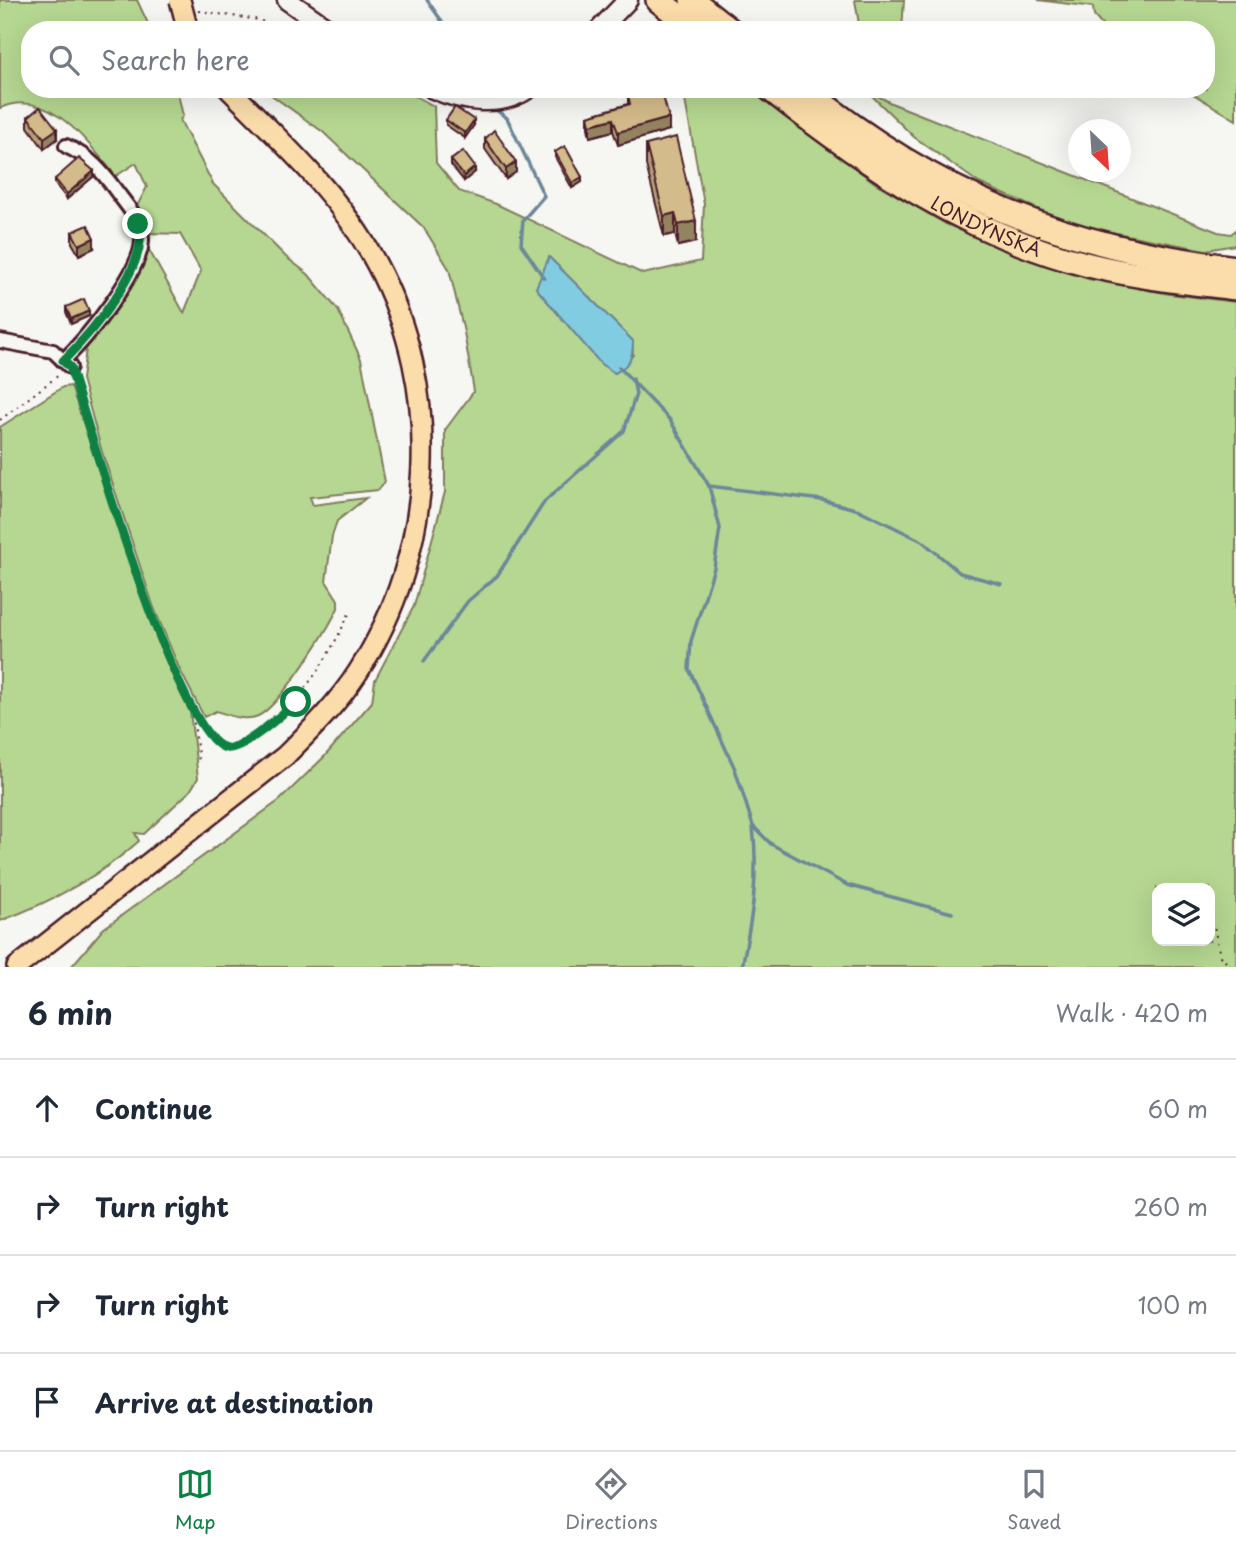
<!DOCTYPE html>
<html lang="en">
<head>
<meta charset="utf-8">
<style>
  body { margin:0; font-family:"Playpen Sans",sans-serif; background:#f6f6f7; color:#1f2937 }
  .controls { position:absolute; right:21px; bottom:21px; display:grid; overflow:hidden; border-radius:14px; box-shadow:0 7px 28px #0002 }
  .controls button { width:63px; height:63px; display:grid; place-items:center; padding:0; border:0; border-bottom:2px solid #e0e1e3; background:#fff; color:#1f2937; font:35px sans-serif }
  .compass { position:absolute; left:1068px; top:119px; width:63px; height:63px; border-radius:50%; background:#fff; box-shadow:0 7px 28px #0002; rotate:155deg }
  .stop { position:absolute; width:21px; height:21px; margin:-16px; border:5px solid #0b8043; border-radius:50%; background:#fff }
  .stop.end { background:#0b8043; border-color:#fff; box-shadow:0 2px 7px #0008 }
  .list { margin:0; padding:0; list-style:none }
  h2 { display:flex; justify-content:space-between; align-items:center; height:91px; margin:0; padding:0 28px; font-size:30px }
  h2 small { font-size:23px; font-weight:400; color:#747a83 }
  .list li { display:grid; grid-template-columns:46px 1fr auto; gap:21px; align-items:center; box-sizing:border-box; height:98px; padding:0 28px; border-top:2px solid #e0e1e3 }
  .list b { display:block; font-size:26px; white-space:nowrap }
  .list em { font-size:23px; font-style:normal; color:#747a83 }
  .icon { flex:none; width:38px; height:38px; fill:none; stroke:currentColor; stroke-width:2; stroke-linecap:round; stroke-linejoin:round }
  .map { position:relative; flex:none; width:1236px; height:967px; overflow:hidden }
  .search { position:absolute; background:#fff; box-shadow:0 7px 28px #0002; left:21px; right:21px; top:21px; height:77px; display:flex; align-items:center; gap:18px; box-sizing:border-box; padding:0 24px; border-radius:28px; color:#747a83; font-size:26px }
  .sheet { height:483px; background:#fff }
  nav { display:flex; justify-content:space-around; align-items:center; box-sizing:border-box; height:98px; border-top:2px solid #e0e1e3; background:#fff; font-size:19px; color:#747a83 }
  nav a { display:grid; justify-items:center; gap:4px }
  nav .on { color:#0b8043 }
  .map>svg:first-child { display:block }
  .green { fill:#b5d791; stroke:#807b5e; stroke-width:2; fill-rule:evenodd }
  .water { fill:#82cce2; stroke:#6c8799; stroke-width:2 }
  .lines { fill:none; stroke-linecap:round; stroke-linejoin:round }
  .stream { stroke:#6c8799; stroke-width:3.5 }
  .street-casing { stroke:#4a1f2b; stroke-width:18 }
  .secondary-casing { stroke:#4a1f2b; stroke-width:23 }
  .primary-casing { stroke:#4a1f2b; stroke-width:24 }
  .highway-casing { stroke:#4a1f2b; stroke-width:28 }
  .path { stroke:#4a1f2b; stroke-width:2; stroke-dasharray:2 5; stroke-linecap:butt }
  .street { stroke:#f6f6f2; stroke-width:12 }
  .secondary { stroke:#f6f6f2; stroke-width:18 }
  .primary { stroke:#fbddab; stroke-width:19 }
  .highway { stroke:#fbddab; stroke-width:23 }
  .primary-bridge-casing { stroke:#4a1f2b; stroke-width:24; stroke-linecap:butt }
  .primary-bridge { stroke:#fbddab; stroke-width:19 }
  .wall { fill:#b6a178; stroke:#4a1f2b; stroke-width:2 }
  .shaded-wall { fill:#948361; stroke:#4a1f2b; stroke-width:2 }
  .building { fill:#d4bb8b; stroke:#4a1f2b; stroke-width:2 }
  .route { stroke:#0b8043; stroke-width:9 }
  .labels { text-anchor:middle; stroke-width:5; stroke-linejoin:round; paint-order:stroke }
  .street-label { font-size:19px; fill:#4a1f2b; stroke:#f6f6f2 }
</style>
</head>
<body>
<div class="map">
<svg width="1236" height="967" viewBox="0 0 1236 967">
  <rect width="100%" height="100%" fill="#f6f6f2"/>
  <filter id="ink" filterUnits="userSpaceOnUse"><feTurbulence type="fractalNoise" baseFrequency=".0143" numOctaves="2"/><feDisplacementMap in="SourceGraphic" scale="14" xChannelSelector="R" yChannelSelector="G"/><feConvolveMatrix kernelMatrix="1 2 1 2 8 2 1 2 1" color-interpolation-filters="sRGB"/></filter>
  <g filter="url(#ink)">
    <g class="green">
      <path d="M0 0H137L151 30H30V89H177L183 116 180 120 213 184 286 257 308 274 338 310 361 359 385 482 378 490 310 497 313 505 366 498 337 521 332 536 326 581 338 600V608C327 631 280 706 258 716 245 722 229 715 216 711L204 717 179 668 154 608 102 452 82 379 86 349 107 322 148 248 184 313 201 271 180 234 148 233 136 208 147 187 136 163 116 176C88 143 48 86 0 108Z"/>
      <path d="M855 0H904L902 30H860Z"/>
      <path d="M1038 0H1236V120L1185 89H1206V30H1106L1094 16 1093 7Z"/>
      <path d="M263 89H402L434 106 436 163 459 191 496 204 643 274 701 261 704 204 683 89H749L875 183 946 224 1012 251 1088 279 1170 294 1236 302V967H71L103 929 280 800 324 757 372 702 375 680 414 606 445 492V430L474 391 464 332 449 269 424 228 323 132ZM550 258 632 340 633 355 615 373 601 364 536 288ZM1157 888H1210V941H1157Z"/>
      <path d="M865 89 891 103 1218 232 1231 234 1236 230V245L1206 250 1074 225 979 183 914 137Z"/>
      <path d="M71 386 154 630 190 711 198 778 190 791 144 834 135 833 139 841C99 877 51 902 0 921V427L63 387Z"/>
    </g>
    <path class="water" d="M549 257 633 341C633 357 630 365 615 373L601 364 536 288Z"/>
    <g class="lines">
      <g class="stream">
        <path d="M427 0 448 30"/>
        <path d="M492 107 507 118 544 196 523 220 521 244 544 278"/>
        <path d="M619 367 670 420 709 486 720 528 714 568 691 641 689 669 735 769 753 826 771 844 847 885 952 913"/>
        <path d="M709 486 822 500 859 510 922 541 960 573 1001 584"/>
        <path d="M424 661 468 601 497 576 545 501 624 431 636 394 633 379"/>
        <path d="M742 967C752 917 759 879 753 827"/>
      </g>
      <defs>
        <g id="street">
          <path d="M0 341 53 351 70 367"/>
          <path d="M63 361C85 340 143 270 142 239 142 221 127 206 117 192 102 171 90 157 66 146"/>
        </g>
        <g id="secondary">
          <path d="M287 0 330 30"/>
          <path d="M599 30 628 0"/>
          <path d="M433 89C463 102 500 108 528 89"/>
        </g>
        <path id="primary" d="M17 967 285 756C312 729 338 703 358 672 436 551 444 390 376 263 340 195 283 143 229 89"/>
        <g id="highway">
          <path d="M658 0 696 30"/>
          <path d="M692 0 730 30"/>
          <path id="s1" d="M770 89C866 165 969 235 1089 265 1137 277 1187 282 1236 288"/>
          <path d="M804 89C938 197 1066 248 1236 268"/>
        </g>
      </defs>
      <use href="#street" class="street-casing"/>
      <use href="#secondary" class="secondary-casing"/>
      <use href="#primary" class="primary-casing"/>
      <use href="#highway" class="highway-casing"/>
      <g class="path">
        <path d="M199 11 259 20 284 30"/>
        <path d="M74 380 155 632 192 707 199 763"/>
        <path d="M0 420 59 375"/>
        <path d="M193 709C201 720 210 743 223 748 234 751 244 741 252 736 300 705 325 664 349 614"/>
        <path d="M1210 923 1214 926 1220 956 1231 967"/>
      </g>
      <use href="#street" class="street"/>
      <use href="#secondary" class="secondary"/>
      <use href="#primary" class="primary"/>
      <use href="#highway" class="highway"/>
      <defs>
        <path id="primary-bridge" d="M180 0 186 23"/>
      </defs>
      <use href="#primary-bridge" class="primary-bridge-casing"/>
      <use href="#primary-bridge" class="primary-bridge"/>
    </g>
    <g class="wall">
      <path d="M628 95 669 130 618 145 613 131 590 137 588 128V116L628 104Z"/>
      <path d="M28 117 57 139 44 149 28 127Z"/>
      <path d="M446 120 474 125 465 138 446 125Z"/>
      <path d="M485 139 516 172 506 179 485 149Z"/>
      <path d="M646 145 696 242 678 246 675 234 664 236 646 165Z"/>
      <path d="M555 152 582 182 572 188 555 157Z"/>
      <path d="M451 160 475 172 464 181 451 165Z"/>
      <path d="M94 176 67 199 55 184V179Z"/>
      <path d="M72 232 94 248 79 255 72 243Z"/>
      <path d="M66 307 89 316 71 324 66 312Z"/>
    </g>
    <g class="shaded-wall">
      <path d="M669 118V130L618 145V132Z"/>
      <path d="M613 119V131L590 137V125Z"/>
      <path d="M474 120V125L465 138V133Z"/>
      <path d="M57 129V139L44 149V138Z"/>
      <path d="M516 162V172L506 179V169Z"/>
      <path d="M475 167V172L464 181V176Z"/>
      <path d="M94 171V176L67 199V194Z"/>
      <path d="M582 177V182L572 188V183Z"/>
      <path d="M675 213V234L664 236V216Z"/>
      <path d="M696 221V242L678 246V225Z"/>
      <path d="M94 238V248L79 255V245Z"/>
      <path d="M89 311V316L71 324V319Z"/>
    </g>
    <g class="building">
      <path d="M650 89H661L669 118 618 132 613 119 590 125 588 116 630 104 628 95Z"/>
      <path d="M40 107 57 129 44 138 28 117Z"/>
      <path d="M455 107 474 120 465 133 446 120Z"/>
      <path d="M494 130 516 162 506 169 485 139Z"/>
      <path d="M676 137 696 221 678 225 675 213 664 216 646 145Z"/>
      <path d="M565 146 582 177 572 183 555 152Z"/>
      <path d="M463 151 475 167 464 176 451 160Z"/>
      <path d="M79 158 94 171 67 194 55 179Z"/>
      <path d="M88 225 94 238 79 245 72 232Z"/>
      <path d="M84 299 89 311 71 319 66 307Z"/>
    </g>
  </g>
  <g class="lines" filter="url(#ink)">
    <path class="route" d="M138 224C153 262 89 335 63 361L70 367C87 420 179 741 226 748 243 751 283 713 296 702"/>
  </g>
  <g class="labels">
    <g class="street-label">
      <text dy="7" stroke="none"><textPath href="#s1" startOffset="257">LONDÝNSKÁ</textPath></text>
    </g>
  </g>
</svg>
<div class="controls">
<button><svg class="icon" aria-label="layers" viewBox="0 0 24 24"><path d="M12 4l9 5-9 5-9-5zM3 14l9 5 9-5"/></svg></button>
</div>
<svg class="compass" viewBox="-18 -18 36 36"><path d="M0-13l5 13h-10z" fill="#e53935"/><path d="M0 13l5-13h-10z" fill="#747a83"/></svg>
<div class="stop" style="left:296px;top:702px"></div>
<div class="stop end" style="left:138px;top:224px"></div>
<div class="search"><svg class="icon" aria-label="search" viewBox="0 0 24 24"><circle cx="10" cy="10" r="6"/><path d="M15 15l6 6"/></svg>Search here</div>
</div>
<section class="sheet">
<h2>6 min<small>Walk · 420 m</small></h2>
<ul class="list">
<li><svg class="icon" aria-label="ahead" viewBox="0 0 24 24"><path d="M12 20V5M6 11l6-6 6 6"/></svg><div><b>Continue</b></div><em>60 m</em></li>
<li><svg class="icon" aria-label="right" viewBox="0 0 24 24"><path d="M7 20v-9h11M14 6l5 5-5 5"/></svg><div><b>Turn right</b></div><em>260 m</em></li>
<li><svg class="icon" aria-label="right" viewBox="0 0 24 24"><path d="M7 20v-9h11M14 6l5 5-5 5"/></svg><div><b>Turn right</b></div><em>100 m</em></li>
<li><svg class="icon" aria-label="arrive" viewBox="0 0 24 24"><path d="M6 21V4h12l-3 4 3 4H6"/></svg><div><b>Arrive at destination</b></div></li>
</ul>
</section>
<nav>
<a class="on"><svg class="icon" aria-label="map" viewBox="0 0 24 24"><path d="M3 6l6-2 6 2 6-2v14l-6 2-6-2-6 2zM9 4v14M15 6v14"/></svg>Map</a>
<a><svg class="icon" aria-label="directions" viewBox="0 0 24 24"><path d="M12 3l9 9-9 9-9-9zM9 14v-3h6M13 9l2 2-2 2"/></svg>Directions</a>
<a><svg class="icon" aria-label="saved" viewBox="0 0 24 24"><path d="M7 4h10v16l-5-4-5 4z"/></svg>Saved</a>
</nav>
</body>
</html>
